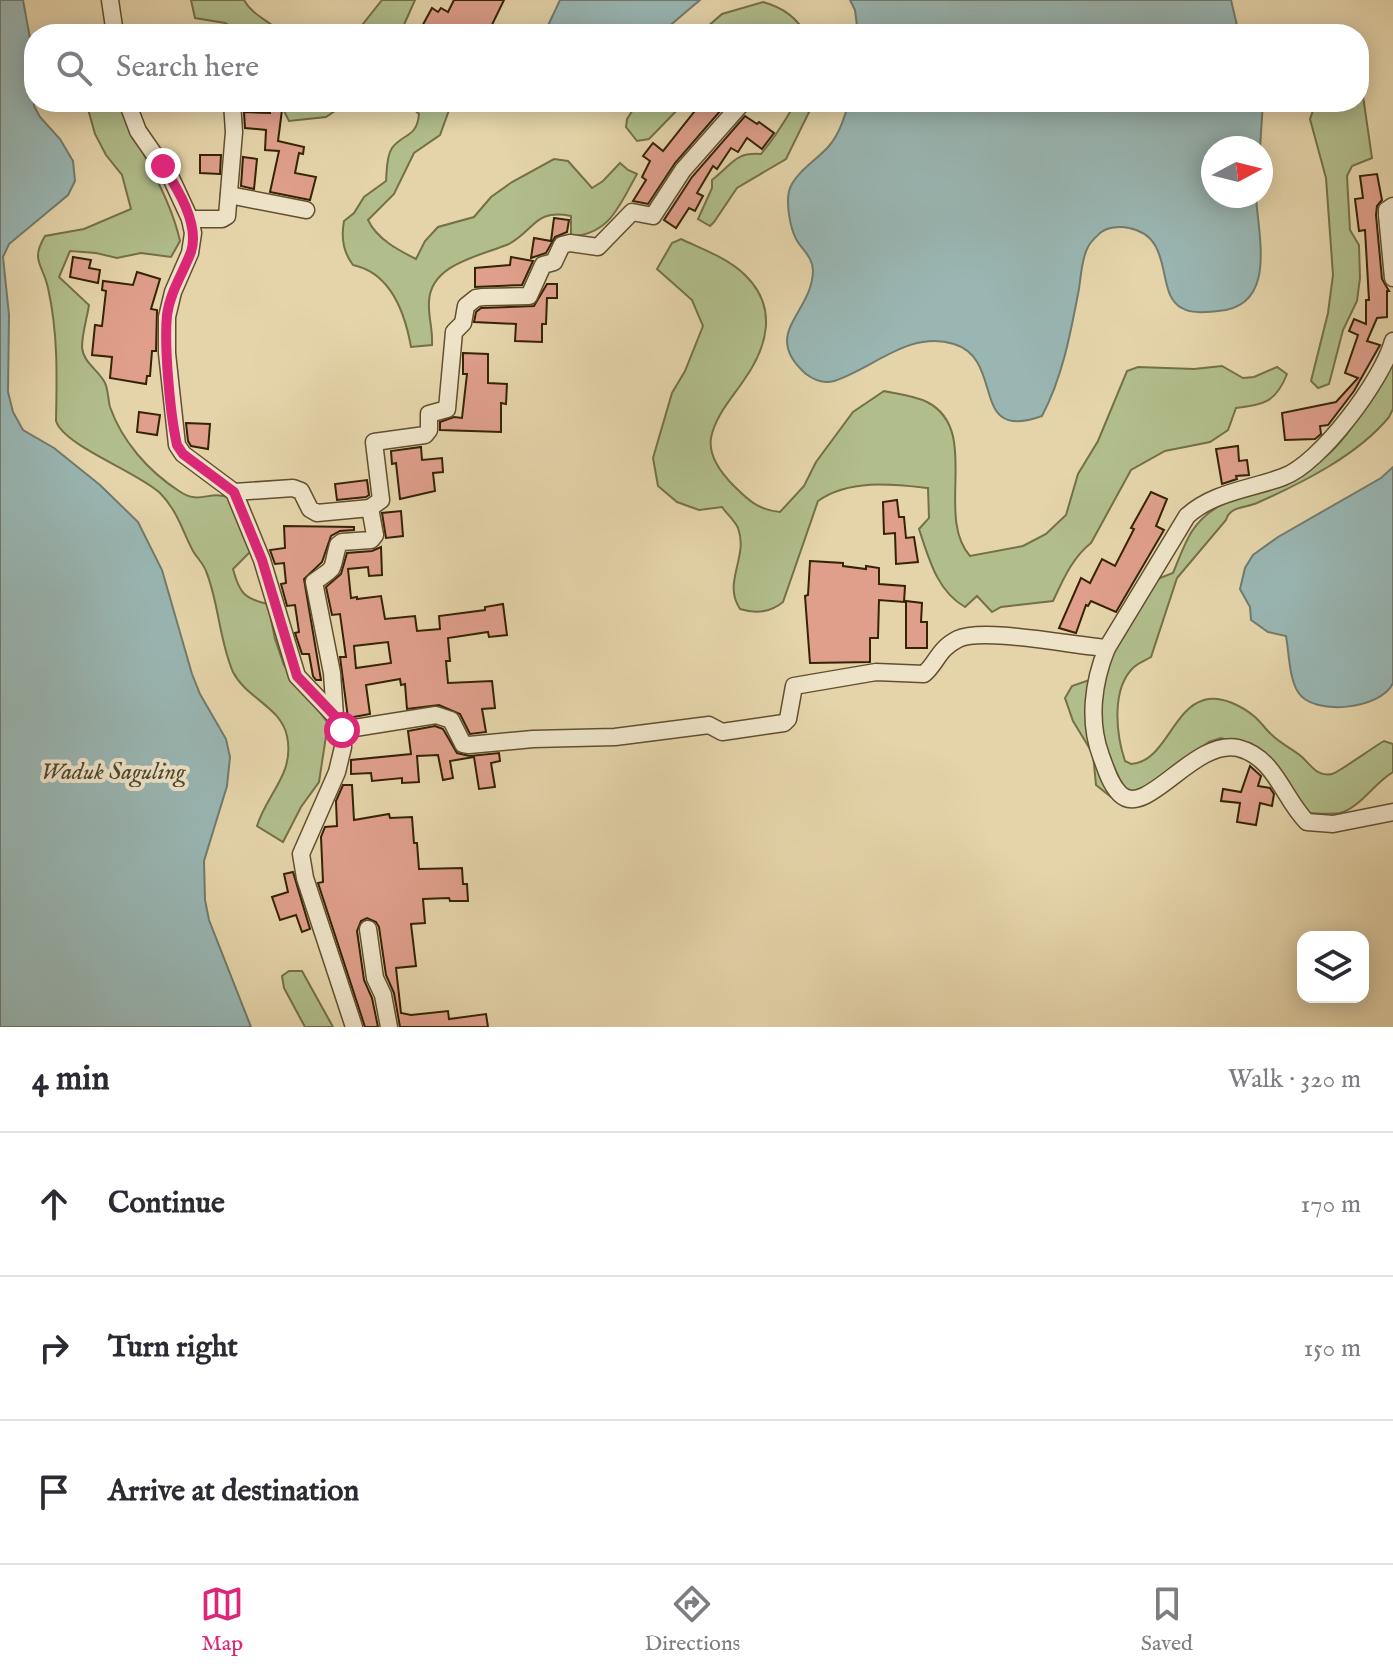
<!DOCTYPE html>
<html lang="en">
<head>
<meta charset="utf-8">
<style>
  body { margin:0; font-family:"IM FELL English",serif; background:#f7f7f7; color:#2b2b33 }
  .controls { position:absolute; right:24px; bottom:24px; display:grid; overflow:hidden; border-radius:16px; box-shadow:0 4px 20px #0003 }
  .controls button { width:72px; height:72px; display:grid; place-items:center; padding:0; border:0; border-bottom:2px solid #e1e1e2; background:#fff; color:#2b2b33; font:40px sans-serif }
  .compass { position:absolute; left:1201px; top:136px; width:72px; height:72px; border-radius:50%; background:#fff; box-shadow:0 4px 20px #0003; rotate:83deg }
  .stop { position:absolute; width:24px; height:24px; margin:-18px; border:6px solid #db2777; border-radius:50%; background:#fff }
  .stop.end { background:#db2777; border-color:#fff; box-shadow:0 2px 8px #0008 }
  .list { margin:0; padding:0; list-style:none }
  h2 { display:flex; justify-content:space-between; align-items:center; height:104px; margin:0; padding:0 32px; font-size:34px }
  h2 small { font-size:26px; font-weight:400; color:#7c7c81 }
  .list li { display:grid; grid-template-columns:52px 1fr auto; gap:24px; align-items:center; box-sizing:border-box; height:144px; padding:0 32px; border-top:2px solid #e1e1e2 }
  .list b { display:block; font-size:30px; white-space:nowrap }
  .list em { font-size:26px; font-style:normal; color:#7c7c81 }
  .icon { flex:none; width:44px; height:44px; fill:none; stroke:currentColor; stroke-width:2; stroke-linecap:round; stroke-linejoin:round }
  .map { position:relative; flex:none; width:1393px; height:1027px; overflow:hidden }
  .search { position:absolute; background:#fff; box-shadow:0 4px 20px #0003; left:24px; right:24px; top:24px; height:88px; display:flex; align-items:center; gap:20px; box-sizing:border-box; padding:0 28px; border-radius:32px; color:#7c7c81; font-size:30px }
  .sheet { height:536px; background:#fff }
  nav { display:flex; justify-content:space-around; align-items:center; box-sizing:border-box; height:112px; border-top:2px solid #e1e1e2; background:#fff; font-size:22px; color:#7c7c81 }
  nav a { display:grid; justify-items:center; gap:4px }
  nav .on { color:#db2777 }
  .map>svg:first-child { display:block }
  .green { fill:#b1bd8b; stroke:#747048; stroke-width:2 }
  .water { fill:#99b6b3; stroke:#717b6e; stroke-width:2 }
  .building { fill:#df9f8b; stroke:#362306; stroke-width:2; fill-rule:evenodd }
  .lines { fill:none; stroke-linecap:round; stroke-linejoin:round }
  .minor-casing { stroke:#624f2f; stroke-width:19 }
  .minor { stroke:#eee3c8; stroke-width:16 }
  .route { stroke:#db2777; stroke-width:10 }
  .labels { text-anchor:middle; stroke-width:8; stroke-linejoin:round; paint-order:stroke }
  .water-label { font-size:24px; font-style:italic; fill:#4f4831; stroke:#eee3c8 }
</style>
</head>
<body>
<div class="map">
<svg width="1393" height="1027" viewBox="0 0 1393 1027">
  <rect width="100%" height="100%" fill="#e5d4aa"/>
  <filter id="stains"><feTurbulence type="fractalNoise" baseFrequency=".0025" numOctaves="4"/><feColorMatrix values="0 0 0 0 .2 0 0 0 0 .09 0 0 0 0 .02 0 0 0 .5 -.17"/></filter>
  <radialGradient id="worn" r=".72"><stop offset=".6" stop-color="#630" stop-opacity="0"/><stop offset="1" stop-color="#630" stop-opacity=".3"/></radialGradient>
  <g class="green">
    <path d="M191 0H244C252 15 271 22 283 34H238L237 30 225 23 195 18Z"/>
    <path d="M382 0H415L403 27 404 34H355Z"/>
    <path d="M763 2C781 7 797 17 805 34H699L722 14Z"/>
    <path d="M1359 93 1363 96 1372 158 1352 166 1347 176 1350 230 1359 245 1360 278 1357 301 1343 330 1329 384 1318 388 1311 381 1328 313 1333 275 1326 178 1310 119 1316 102H1359Z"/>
    <path d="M86 102H121C137 150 169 191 180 241L171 257 141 253 117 258 96 253 70 251 59 277 89 305C87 318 82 334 82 347 83 363 99 370 105 383 108 389 108 399 110 407 122 441 148 471 179 491 201 506 208 489 230 498L250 552 233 569C239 592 244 599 268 604L275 639 284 665 328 723 319 782 301 807 283 842 257 826C267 793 295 774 287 736 281 707 246 698 233 672 219 640 219 603 206 571 203 563 197 558 193 551 182 530 177 510 160 493 138 472 64 446 56 421 57 377 58 332 48 288 43 264 30 261 45 236L84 229 131 209 122 175 106 155 95 134Z"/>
    <path d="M273 102H348L326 117 289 121 280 103Z"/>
    <path d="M405 102H452L440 135 414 153 394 194 368 220C377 239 398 250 416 259L425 241 438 227 474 217 491 197 512 182 554 159 568 161 592 188 603 181 620 163 628 170 637 174C620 204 610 235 571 236V216C534 209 536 229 509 244 480 256 430 264 429 302 428 317 433 328 432 345L411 347C405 313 391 273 353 265 343 252 341 237 344 221L354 213 364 197 386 181C387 171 386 157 392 148 403 133 417 138 419 114Z"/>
    <path d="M638 102H685L649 139 637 141 626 127 627 119Z"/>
    <path d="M796 102H814L786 159 737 188 714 222 710 226 698 219 712 188V180C732 165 734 152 761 154 777 135 784 122 796 102Z"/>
    <path d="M681 239C702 249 728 258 745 275 778 307 768 346 744 380 732 398 715 416 711 438 708 457 722 474 734 486 749 501 759 510 780 512L804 486 816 462 853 412 884 391C898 394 915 396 927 402 982 430 934 515 970 556L1023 546 1046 534 1066 515 1078 474 1098 441 1127 371 1138 367 1194 369 1222 366 1243 378 1254 377 1277 367 1287 374C1276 402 1264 405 1236 408L1228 430 1210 442 1165 451 1131 470 1091 543C1072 558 1063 580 1053 601L1001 607 992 612 977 596 965 607C937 591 929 559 919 529L929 518 928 488C892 484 849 479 818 501L783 602C771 612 756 614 740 609 722 582 749 557 738 528 735 521 726 513 722 507L699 510 677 502 658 486 653 458 672 393 685 371 703 326 692 300 657 269 672 243Z"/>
    <path d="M1393 349V409L1389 417C1358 455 1302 483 1257 503 1245 508 1230 506 1226 520L1177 578 1151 657C1146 660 1138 663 1134 667 1111 688 1116 734 1125 761L1131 764C1165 762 1172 709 1204 700 1221 695 1242 706 1255 717 1261 722 1266 730 1272 735 1281 744 1293 749 1302 757 1312 766 1317 777 1332 774 1336 774 1375 746 1384 741L1393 744V772C1375 782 1360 808 1340 813 1330 815 1317 813 1306 813L1247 746 1221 738 1209 742 1138 792 1111 797 1096 785 1093 754 1073 721 1065 698 1072 686 1104 675 1139 586 1173 573C1185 545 1189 525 1216 508L1217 504C1245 493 1289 479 1314 465 1353 441 1374 388 1393 349Z"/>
    <path d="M289 971H302L333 1027H305L284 988 282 976Z"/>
  </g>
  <g class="water">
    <path d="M0 0H23L30 38 34 106 40 117 60 139 73 161 75 181 68 195 9 244 3 257 9 315 8 392 13 412 23 430 54 448 100 485 138 522 162 570 192 674 200 694 226 739 230 757 227 786 204 861 205 900 209 920 251 1027H0Z"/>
    <path d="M560 0H700L660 34H544Z"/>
    <path d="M850 0H1231L1239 34H858L855 10Z"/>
    <path d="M849 102H1263L1260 148H1213V196H1256C1258 235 1278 307 1218 311 1207 312 1191 314 1182 308 1154 294 1176 237 1129 228 1120 226 1107 227 1100 233 1097 236 1090 242 1088 247 1081 259 1081 280 1078 294 1070 336 1062 378 1042 416 968 443 1006 360 954 344 909 330 874 368 834 381 824 384 814 380 806 374 760 333 812 314 813 271 813 257 802 250 796 239 790 227 786 204 789 191 794 173 817 160 829 146 840 133 844 118 849 102Z"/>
    <path d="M1393 467V683C1382 709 1313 717 1298 692 1289 678 1289 652 1286 636L1268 632 1251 620 1250 607 1240 589 1245 568 1253 555 1278 537 1381 478Z"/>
  </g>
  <g class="building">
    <path d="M454 0H504L489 31 479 26 473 34H428L420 30 432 8 438 12 441 8 448 12Z"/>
    <path d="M702 102H728L675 163 648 204 633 201 646 180 642 177 650 161 643 156 653 143 663 151Z"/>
    <path d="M270 109 282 110 278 141 304 147 303 154 299 153 295 173 316 177 310 200 270 192 279 151 265 150 266 130 245 128 244 112 270 113Z"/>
    <path d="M745 116 757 124 759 122 774 133 762 149 747 138 738 152 731 148 717 169 713 166 697 193 703 196 695 211 689 208 676 228 664 220 692 177Z"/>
    <path d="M200 155H221L220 174 200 173Z"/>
    <path d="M243 157 257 159 254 189 241 186Z"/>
    <path d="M1377 174 1382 200 1377 206 1376 215 1382 279 1389 291H1387V317L1377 318 1367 341 1380 345 1354 391 1328 425 1320 426 1321 434 1315 439 1285 440 1282 413 1336 402 1358 378 1345 373 1358 335 1349 331 1354 319 1366 324V300H1369L1365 230 1359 231 1355 199 1363 198 1360 176Z"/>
    <path d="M554 218 569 220 567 232 555 237 546 253 531 258 534 238 551 241Z"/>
    <path d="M73 257 91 260 89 268 100 270 98 283 70 277Z"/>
    <path d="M511 257 533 261 522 285 475 287V268L510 265Z"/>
    <path d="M137 272 160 279 151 309 157 310 156 351H152L150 376H147L146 384 110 378 112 357 92 355 95 325 102 326 106 291 102 290 103 281 133 285Z"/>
    <path d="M547 284H557V298H547L546 324H542V342L515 341 516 324 474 322 476 312 481 308 534 306Z"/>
    <path d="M463 353 488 354V383L507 384 506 404 501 403V432L440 430V422L454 417 462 418 467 374H463Z"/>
    <path d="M139 412 160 415 157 435 137 432Z"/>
    <path d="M186 423 210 424 208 449 191 446 188 441Z"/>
    <path d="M1238 446 1239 461 1247 460 1249 475 1236 476 1237 479 1222 484 1216 449Z"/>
    <path d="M421 447 422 460 442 458 443 472 433 473 435 491 400 499 396 463 392 464 391 451Z"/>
    <path d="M367 480 369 495 366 497 337 500 335 484Z"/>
    <path d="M1151 492 1167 499 1156 526 1164 530 1116 612 1091 601 1088 606 1086 605 1076 633 1059 628 1081 578 1090 583 1102 559 1115 566 1134 529 1131 528Z"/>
    <path d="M897 500 899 517H904L906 538 914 537 918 562 896 564 895 533 884 534 883 502Z"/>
    <path d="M401 511 403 536 386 538 382 513Z"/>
    <path d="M284 526 354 527V530L340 531 331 536 322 562 304 579 321 680H316L313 676 309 654H302L295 633 299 632 295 605 287 606 281 584 286 583 284 563 275 564 270 550 285 548Z"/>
    <path d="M381 547 382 575 369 576 368 567 348 569 351 598 357 597V599L381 596 385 619 415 616 417 631 440 629 439 616 485 610V607L503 604 507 635 489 637 488 632 448 638 450 661H446L448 683 492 681 495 708 482 709 486 732 470 734 460 714 439 705 407 709 405 684 401 685 400 679 366 685 370 714 348 718 340 657H346L340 614 332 615 326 587 341 574 347 553 372 551ZM388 642 391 663 356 668 354 646Z"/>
    <path d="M810 561 843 563V566L866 569V566L879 568V584L905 586 904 602 879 600 878 638H870V662L810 663 805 596 808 595Z"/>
    <path d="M906 601 922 603 921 622H927V648H906Z"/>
    <path d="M435 726 443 729 457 753 470 756 499 753 500 761 491 763 495 787 479 789 474 757 450 761 453 778 443 780 438 755 417 756 419 782 402 783V778L372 781 371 773 351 774V760L411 754 408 731Z"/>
    <path d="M1250 766 1261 776 1258 786 1270 788 1274 794 1272 806 1260 803 1256 825 1237 822 1240 803 1221 801 1223 789 1241 792Z"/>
    <path d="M343 785H352L354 820 389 814 390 818 412 817 414 843H417L419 869 462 868 463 884H467L468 901H450L449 898 423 899 425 923 411 924 416 966 396 968 401 1013 411 1015 448 1011 449 1019 486 1014 488 1027H400L394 993 386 975 379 927 376 922 367 918 361 921 357 931 364 980 372 998 378 1027H365L318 883 323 882 321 837 325 827 337 826 336 801Z"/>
    <path d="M293 872 310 929 302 932 296 915 280 920 272 897 288 892 284 874Z"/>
  </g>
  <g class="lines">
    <defs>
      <g id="minor">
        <path d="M110 0 115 34"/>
        <path d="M127 102 138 131 172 180 190 219 193 233 190 253 173 292 167 317V353L177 445 183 454 234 492 262 560 297 676 335 716 342 730 343 747 337 772 301 854 305 878 354 1027"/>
        <path d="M229 195 306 210"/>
        <path d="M1393 206 1387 210V215L1393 278"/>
        <path d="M190 219H222L227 216 234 132 232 102"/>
        <path d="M234 492 293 488 301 491 310 509 317 513 370 508 375 535 371 540 342 542 338 545C330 573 338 565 314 582L332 673 335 716"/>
        <path d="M370 508 381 500 374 442 425 435 429 430V414L447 409 454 332 463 323 466 306 476 298 483 297 529 296 543 265 554 262 562 245 570 243 598 247 632 212 653 216 683 170 743 102"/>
        <path d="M1107 648C1093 682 1088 721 1101 756 1106 769 1110 784 1120 794 1146 820 1194 738 1238 748 1275 757 1283 798 1307 822L1333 824 1393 812"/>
        <path d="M342 730 436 715 451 720 463 744 469 745 533 739 615 737 709 725 722 732 784 723 788 719 794 686 876 672 924 674C937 663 938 649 958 639 983 627 1075 646 1107 648L1187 516C1213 492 1251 489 1283 477 1320 464 1383 379 1393 341"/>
        <path d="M368 929 375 978 383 995 389 1027"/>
      </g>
    </defs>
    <use href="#minor" class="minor-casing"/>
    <use href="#minor" class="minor"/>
  </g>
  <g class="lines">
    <path class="route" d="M163 166C177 188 200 224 191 252 183 273 170 292 167 315 164 346 170 414 177 445L183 454 234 492 262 560 297 676 335 716 342 730"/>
  </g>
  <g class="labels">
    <g class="water-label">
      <text x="113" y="779">Waduk Saguling</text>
    </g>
  </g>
  <rect width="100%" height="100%" filter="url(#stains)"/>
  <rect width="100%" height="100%" fill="url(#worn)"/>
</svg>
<div class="controls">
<button><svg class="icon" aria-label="layers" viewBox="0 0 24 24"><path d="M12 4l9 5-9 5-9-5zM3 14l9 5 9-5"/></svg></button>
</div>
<svg class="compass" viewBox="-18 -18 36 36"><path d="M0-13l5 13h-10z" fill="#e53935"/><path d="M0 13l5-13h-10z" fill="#7c7c81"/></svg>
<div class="stop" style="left:342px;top:730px"></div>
<div class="stop end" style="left:163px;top:166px"></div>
<div class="search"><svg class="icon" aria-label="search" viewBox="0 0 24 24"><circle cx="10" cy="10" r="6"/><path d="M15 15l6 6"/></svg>Search here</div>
</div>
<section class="sheet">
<h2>4 min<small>Walk · 320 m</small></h2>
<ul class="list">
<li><svg class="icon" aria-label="ahead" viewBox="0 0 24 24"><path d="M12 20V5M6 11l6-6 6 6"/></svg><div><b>Continue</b></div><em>170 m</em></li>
<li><svg class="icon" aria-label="right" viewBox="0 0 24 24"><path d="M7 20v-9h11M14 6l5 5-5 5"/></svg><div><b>Turn right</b></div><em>150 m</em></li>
<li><svg class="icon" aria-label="arrive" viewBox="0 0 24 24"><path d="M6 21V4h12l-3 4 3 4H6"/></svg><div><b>Arrive at destination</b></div></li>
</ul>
</section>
<nav>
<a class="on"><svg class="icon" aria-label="map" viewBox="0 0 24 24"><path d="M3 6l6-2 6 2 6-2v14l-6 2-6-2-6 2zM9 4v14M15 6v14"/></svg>Map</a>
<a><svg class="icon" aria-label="directions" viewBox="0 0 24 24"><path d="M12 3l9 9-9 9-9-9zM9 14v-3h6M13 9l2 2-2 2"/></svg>Directions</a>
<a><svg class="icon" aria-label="saved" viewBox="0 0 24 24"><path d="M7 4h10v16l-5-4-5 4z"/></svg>Saved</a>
</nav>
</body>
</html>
